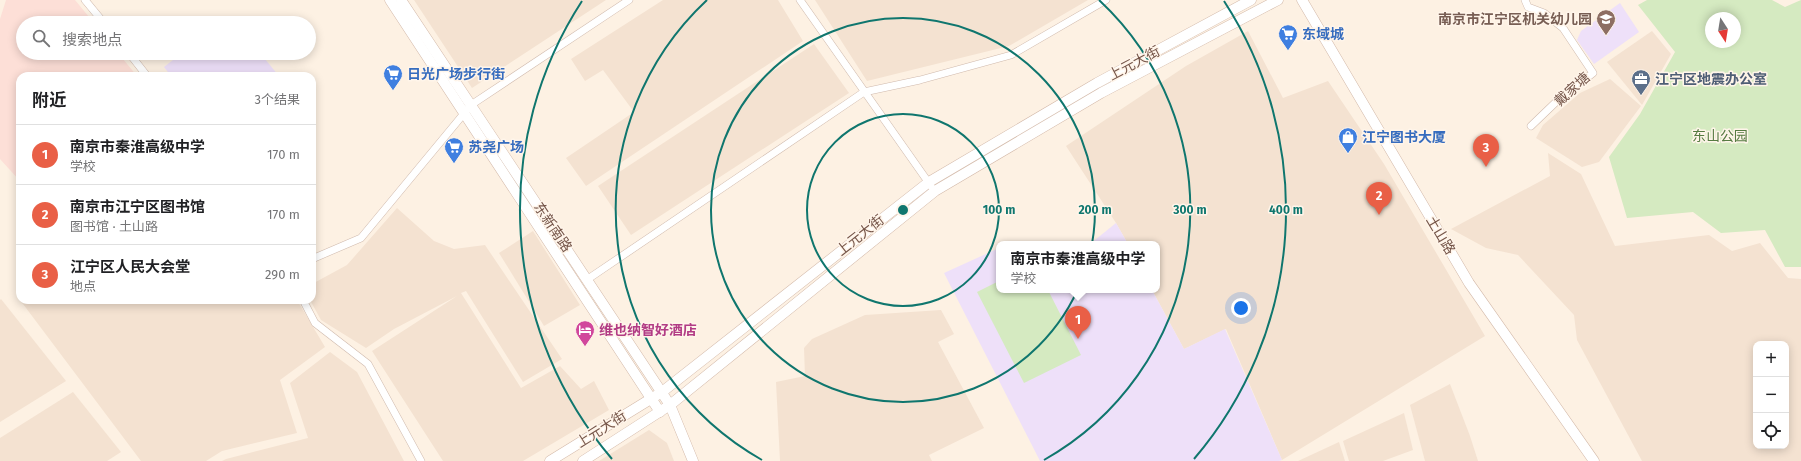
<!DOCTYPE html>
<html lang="zh">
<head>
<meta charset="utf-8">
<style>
  body { margin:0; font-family:"Fira Sans","Noto Sans SC",sans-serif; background:#f6f6f6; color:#202124 }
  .controls { position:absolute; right:12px; bottom:12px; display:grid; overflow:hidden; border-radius:8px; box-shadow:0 2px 10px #0003 }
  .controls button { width:36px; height:36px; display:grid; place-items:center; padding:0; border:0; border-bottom:1px solid #e0e0e0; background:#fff; color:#202124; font:20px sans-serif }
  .compass { position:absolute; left:1705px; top:12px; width:36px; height:36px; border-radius:50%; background:#fff; box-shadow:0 2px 10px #0003; rotate:168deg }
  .you { position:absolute; left:1241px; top:308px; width:14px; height:14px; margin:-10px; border:3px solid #fff; border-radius:50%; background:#1a73e8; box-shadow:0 0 0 6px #1a73e833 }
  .badge { display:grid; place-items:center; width:26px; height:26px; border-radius:50%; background:#e95f46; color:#fff; font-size:13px; font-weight:700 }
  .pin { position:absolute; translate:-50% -33px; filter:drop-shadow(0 1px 2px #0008) }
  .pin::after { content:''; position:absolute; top:21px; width:14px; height:12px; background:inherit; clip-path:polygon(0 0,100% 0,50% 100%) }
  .popup { position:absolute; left:996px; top:241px; width:164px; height:52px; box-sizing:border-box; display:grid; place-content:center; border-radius:8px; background:#fff; filter:drop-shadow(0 1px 3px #0005); font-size:13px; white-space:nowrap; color:#757577 }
  .popup b { font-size:15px; color:#202124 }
  .popup::after { content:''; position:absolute; left:50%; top:100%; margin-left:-8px; border:8px solid transparent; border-top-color:#fff }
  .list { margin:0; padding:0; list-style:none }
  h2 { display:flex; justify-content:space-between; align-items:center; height:52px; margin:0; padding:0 16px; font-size:17px }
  h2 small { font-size:13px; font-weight:400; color:#757577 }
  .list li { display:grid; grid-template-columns:26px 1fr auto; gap:12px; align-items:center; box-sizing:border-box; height:60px; padding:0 16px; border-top:1px solid #e0e0e0 }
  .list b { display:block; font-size:15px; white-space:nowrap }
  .list p { margin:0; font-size:13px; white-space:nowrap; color:#757577 }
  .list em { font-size:13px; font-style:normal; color:#757577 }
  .icon { flex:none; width:22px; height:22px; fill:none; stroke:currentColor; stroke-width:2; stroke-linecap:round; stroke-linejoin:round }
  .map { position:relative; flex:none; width:1801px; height:461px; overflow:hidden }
  .search { position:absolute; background:#fff; box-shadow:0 2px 10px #0003; left:16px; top:16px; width:300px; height:44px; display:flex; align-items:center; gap:10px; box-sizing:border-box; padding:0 14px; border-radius:22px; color:#757577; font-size:15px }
  .panel { position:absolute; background:#fff; box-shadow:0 2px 10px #0003; left:16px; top:72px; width:300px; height:232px; border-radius:12px }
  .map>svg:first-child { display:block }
  .residential { fill:#f4e2d1; fill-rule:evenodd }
  .commercial { fill:#fddfd7 }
  .education { fill:#eee0f9 }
  .green { fill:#d5eac1; fill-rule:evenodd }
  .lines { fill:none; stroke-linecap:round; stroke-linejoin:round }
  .street-casing { stroke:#d0baad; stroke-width:8 }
  .secondary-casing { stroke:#d3b9a9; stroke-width:11 }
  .street { stroke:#fff; stroke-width:7 }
  .secondary { stroke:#fff; stroke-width:10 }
  .ring { fill:none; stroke:#0f766e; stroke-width:2 }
  .labels { text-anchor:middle; stroke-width:3; stroke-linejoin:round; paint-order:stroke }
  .education-label { font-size:14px; font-weight:bold; fill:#785e54; stroke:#fff5ea; text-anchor:end }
  .shop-label { font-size:14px; font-weight:bold; fill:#366cbe; stroke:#fff5ea; text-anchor:start }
  .street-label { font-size:14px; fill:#755549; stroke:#fff5ea }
  .service-label { font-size:14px; font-weight:bold; fill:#4e5e75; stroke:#fff5ea; text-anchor:start }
  .park-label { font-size:14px; fill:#567b41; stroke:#fff5ea }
  .hotel-label { font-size:14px; font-weight:bold; fill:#b23c85; stroke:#fff5ea; text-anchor:start }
  .centre { fill:#0f766e; stroke:#fff5ea; stroke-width:2 }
  .ring-label { font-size:12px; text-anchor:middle; font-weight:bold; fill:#0f766e; stroke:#fff5ea; stroke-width:3; stroke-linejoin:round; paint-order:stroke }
</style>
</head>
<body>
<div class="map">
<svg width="1801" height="461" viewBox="0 0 1801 461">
  <rect width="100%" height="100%" fill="#fdf1e3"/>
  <g class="residential">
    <path d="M414 0H606L472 88Z"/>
    <path d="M663 0H778L803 41 586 186 566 158 634 112 603 70 585 81 571 59Z"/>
    <path d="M815 0H1088L1009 46 867 81Z"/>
    <path d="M1248 31 1283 98 1328 81 1384 164 1485 336 1282 460 1226 329 1184 349 1152 290H1157V244H1128L1116 223 1066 146 1186 66Z"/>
    <path d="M1652 31 1671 54 1642 105 1607 62Z"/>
    <path d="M814 44 849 93 631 235 598 186Z"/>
    <path d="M1610 79 1641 106 1599 162 1582 167 1536 138 1543 125 1580 93Z"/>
    <path d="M1548 153 1581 174 1615 246 1709 235 1732 251 1760 243 1788 278 1801 279V461H1642L1577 340 1574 315 1518 255 1486 248 1451 229 1550 176ZM1756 344H1786V446H1756Z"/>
    <path d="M397 208 434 241 454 249 485 245 562 359 523 382 466 291 461 293 521 388 560 366 581 389 594 381 609 410 523 461H443L372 351 457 296 394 329 366 348 321 320 310 300H312V284L347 265Z"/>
    <path d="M533 231 580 305 544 326 499 253Z"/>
    <path d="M20 295V300H297L325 347 280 380 297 433 222 451 206 461H141L17 296Z"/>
    <path d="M1 299 66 381 0 422V300Z"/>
    <path d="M941 310 954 334 938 342 984 428 929 455 932 461H780L776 382 805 376 804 348 812 339 865 315Z"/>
    <path d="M330 352 357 372 404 461H222L226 459 308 438 290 383Z"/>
    <path d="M1450 384 1470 436 1478 461H1425L1410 405Z"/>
    <path d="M73 392 121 452 107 461H0V438Z"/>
    <path d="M1404 413 1413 450 1383 461H1349L1343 441Z"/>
    <path d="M649 430 667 443 674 461H599Z"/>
    <path d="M1339 442 1345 461H1298Z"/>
  </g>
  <path class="commercial" d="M6 0H75L94 23H23V53H118L137 76H20V181L0 159V19Z"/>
  <g class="education">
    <path d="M1620 3 1639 32 1594 64 1577 40 1581 31Z"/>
    <path d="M182 53H260L279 76H171L164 67Z"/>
    <path d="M1116 223 1128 244H1090Z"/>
    <path d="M999 248V290H1152L1184 349 1225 329 1282 460 1279 461H1040L944 273Z"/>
  </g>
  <g class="green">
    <path d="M1647 0H1772L1785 7 1801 0V267H1785L1765 230 1721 233 1693 212 1627 218 1609 157 1640 114 1675 52 1638 5ZM1711 18H1735V42H1711Z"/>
    <path d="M999 281V290H1048L1081 355 1024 383 977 292Z"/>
  </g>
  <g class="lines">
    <defs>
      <g id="street">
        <path d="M85 0 104 23"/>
        <path d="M800 0 931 186"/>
        <path d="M1525 0 1528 7 1544 13 1563 28 1593 73 1556 102 1531 126"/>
        <path d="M129 53 147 76"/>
        <path d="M312 259 361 238 471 105 629 0"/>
        <path d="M588 279 864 92 920 80 1011 55 1106 0"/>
        <path d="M303 300 315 323 368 364 421 461"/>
      </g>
      <g id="secondary">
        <path d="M390 0 660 412"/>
        <path d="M401 0 670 405 693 461"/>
        <path d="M1302 0 1469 283 1594 461"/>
        <path d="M550 461 662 392 929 182 1097 83 1251 0"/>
        <path d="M583 461 670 405 935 191 1101 93 1278 0"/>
      </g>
    </defs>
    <use href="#street" class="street-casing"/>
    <use href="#secondary" class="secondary-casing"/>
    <use href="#street" class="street"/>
    <use href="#secondary" class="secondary"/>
  </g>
  <g class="ring">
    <circle cx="903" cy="210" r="96"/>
    <circle cx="903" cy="210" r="192"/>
    <path d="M762 460A287 287 0 0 1 707 0M1099 0A287 287 0 0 1 1044 460"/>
    <path d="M612 459A383 383 0 0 1 582 1M1224 1A383 383 0 0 1 1194 459"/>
  </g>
  <defs>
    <symbol id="school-pin" viewBox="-11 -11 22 30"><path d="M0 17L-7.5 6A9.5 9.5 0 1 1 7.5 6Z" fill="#8d6e63" stroke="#fff5ea"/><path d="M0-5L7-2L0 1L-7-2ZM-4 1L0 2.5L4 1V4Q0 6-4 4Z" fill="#fff"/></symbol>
    <symbol id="supermarket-pin" viewBox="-11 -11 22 30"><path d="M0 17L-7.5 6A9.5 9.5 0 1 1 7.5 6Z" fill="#3f7fe0" stroke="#fff5ea"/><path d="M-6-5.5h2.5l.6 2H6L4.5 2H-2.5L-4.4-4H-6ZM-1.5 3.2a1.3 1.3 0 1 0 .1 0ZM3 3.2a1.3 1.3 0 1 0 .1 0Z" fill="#fff"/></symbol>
    <symbol id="office-pin" viewBox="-11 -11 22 30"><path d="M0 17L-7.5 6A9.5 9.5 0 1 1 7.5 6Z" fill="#5c6f8a" stroke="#fff5ea"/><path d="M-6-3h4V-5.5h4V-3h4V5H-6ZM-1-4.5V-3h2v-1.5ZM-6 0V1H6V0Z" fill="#fff"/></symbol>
    <symbol id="shop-pin" viewBox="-11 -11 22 30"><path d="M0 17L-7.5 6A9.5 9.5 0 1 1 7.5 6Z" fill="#3f7fe0" stroke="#fff5ea"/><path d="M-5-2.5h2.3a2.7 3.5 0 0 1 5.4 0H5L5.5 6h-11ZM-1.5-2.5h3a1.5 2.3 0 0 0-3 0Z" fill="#fff"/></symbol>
    <symbol id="hotel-pin" viewBox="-11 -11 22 30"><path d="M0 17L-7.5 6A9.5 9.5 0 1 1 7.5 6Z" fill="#d1479c" stroke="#fff5ea"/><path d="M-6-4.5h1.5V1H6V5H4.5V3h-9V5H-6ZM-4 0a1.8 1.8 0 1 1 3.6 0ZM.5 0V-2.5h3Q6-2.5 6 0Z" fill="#fff"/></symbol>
  </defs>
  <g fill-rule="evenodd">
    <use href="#school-pin" x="1595" y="8" width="22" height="30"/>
    <use href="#supermarket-pin" x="1277" y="23" width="22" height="30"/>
    <use href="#supermarket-pin" x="382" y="63" width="22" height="30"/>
    <use href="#office-pin" x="1630" y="68" width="22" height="30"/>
    <use href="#shop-pin" x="1337" y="126" width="22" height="30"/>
    <use href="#supermarket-pin" x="443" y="136" width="22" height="30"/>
    <use href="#hotel-pin" x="574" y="319" width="22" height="30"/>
  </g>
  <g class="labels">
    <g class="education-label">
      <text x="1592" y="24">南京市江宁区机关幼儿园</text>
    </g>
    <g class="shop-label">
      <text x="1302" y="39">东域城</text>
      <text x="407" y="79">日光广场步行街</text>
      <text x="1362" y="142">江宁图书大厦</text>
      <text x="468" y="152">苏尧广场</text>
    </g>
    <g class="street-label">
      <text transform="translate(1134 63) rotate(-28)" y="5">上元大街</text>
      <text transform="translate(1572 89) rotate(-42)" y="5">戴家塘</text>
      <text transform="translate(553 227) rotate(56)" y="5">东新南路</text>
      <text transform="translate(860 235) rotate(-38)" y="5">上元大街</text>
      <text transform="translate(1441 235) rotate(59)" y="5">土山路</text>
      <text transform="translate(601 429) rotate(-32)" y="5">上元大街</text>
    </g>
    <g class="service-label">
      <text x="1655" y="84">江宁区地震办公室</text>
    </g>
    <g class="park-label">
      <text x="1720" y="141">东山公园</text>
    </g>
    <g class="hotel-label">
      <text x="599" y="335">维也纳智好酒店</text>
    </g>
  </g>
  <circle cx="903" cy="210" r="6" class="centre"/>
  <g class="ring-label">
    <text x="999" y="214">100 m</text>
    <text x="1095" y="214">200 m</text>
    <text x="1190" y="214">300 m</text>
    <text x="1286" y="214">400 m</text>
  </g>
</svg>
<div class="controls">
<button>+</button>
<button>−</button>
<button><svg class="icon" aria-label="locate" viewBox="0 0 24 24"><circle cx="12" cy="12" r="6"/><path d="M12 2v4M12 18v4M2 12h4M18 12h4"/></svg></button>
</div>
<svg class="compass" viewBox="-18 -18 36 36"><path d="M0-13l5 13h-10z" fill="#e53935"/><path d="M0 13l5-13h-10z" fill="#757577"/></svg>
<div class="you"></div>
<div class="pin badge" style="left:1078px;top:339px">1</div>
<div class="popup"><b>南京市秦淮高级中学</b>学校</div>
<div class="pin badge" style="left:1379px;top:215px">2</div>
<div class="pin badge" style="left:1486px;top:167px">3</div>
<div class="search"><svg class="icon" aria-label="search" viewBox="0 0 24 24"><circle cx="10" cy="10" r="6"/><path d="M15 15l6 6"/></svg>搜索地点</div>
<section class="panel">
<h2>附近<small>3个结果</small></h2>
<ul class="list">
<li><span class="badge">1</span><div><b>南京市秦淮高级中学</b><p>学校</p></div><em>170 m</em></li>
<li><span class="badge">2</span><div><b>南京市江宁区图书馆</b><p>图书馆 · 土山路</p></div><em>170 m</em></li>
<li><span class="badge">3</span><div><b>江宁区人民大会堂</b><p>地点</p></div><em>290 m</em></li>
</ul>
</section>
</div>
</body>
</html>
